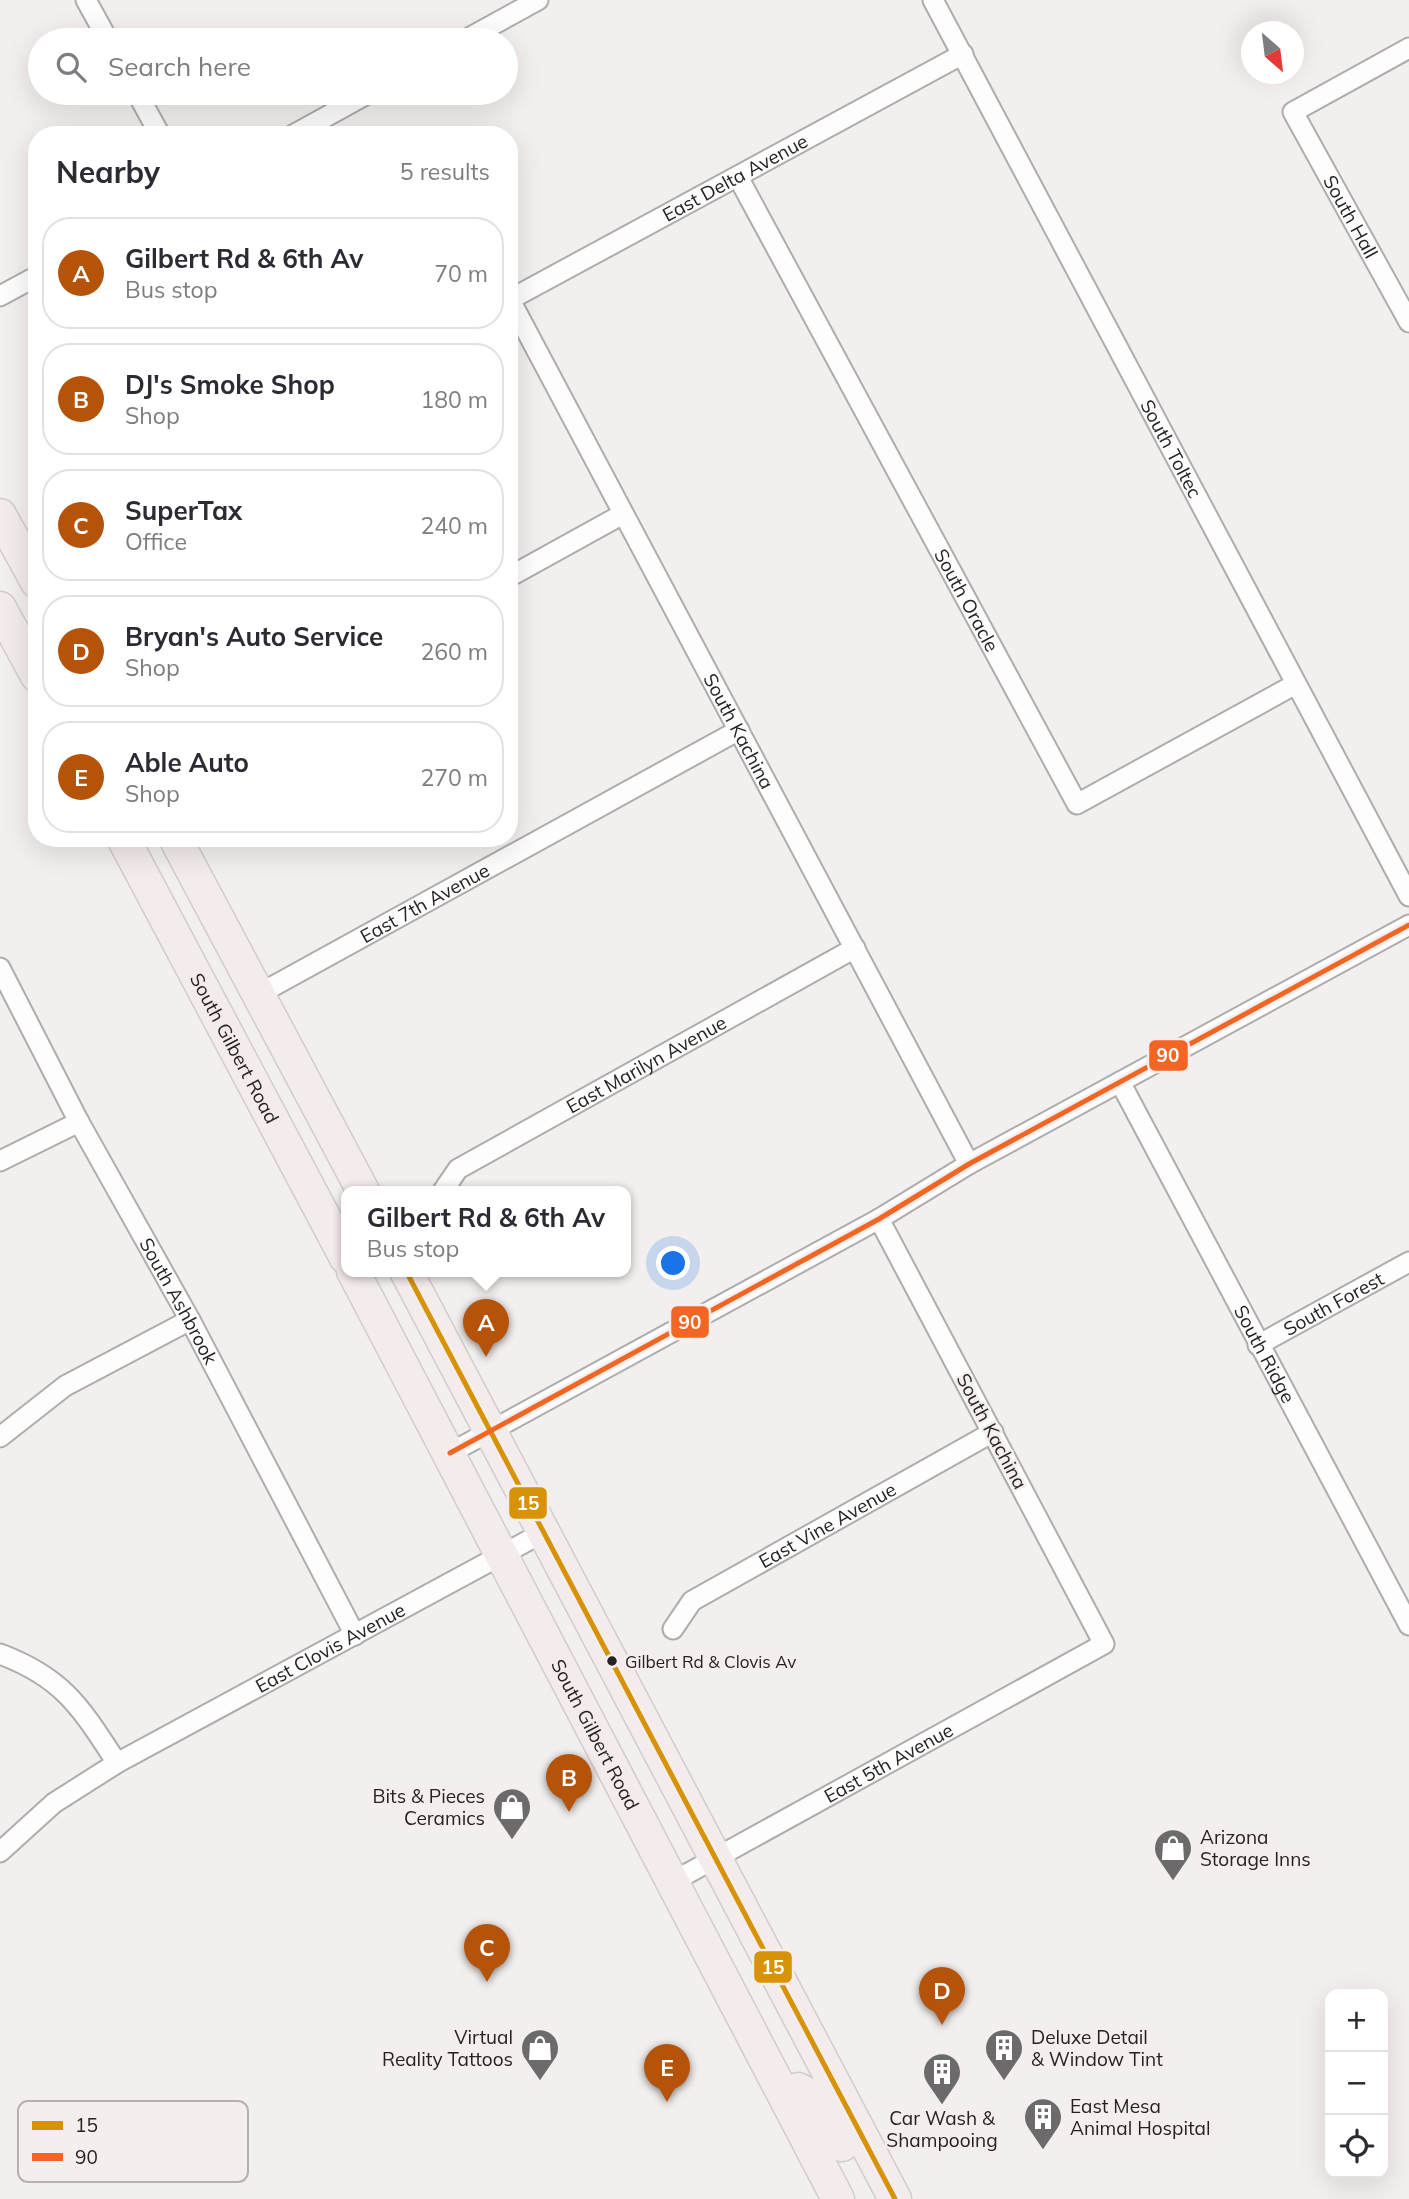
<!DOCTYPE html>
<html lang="en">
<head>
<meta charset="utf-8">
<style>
  body { margin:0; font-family:Mulish,sans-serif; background:#f7f7f7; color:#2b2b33 }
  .controls { position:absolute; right:21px; bottom:21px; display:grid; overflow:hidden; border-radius:14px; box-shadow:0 7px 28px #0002 }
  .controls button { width:63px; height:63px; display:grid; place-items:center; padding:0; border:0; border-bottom:2px solid #e1e1e2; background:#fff; color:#2b2b33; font:35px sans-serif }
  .compass { position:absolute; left:1241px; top:21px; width:63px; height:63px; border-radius:50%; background:#fff; box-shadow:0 7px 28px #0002; rotate:152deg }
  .you { position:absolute; left:674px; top:1264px; width:24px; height:24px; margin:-18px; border:5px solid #fff; border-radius:50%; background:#1a73e8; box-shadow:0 0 0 10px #1a73e833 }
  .badge { display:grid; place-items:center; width:46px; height:46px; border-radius:50%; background:#b45309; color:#fff; font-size:23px; font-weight:700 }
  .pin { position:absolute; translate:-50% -58px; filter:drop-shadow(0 2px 4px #0008) }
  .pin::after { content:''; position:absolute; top:37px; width:24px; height:21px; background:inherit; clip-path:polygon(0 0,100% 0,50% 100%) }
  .popup { position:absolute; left:341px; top:1186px; width:290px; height:91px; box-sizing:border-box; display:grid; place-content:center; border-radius:14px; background:#fff; filter:drop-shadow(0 2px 5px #0005); font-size:23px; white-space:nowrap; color:#7c7c81 }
  .popup b { font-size:26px; color:#2b2b33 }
  .popup::after { content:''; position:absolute; left:50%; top:100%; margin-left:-14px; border:14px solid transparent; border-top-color:#fff }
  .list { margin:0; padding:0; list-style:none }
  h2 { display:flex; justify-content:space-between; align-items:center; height:91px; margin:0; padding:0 28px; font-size:30px }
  h2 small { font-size:23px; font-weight:400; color:#7c7c81 }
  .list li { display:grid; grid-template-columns:46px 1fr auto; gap:21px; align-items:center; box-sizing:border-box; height:112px; margin:0 14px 14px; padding:0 14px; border:2px solid #e1e1e2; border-radius:28px }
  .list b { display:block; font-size:26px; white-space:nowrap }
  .list p { margin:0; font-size:23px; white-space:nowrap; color:#7c7c81 }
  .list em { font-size:23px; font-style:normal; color:#7c7c81 }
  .icon { flex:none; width:38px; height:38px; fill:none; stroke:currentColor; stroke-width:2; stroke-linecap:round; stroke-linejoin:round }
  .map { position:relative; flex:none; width:1409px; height:2199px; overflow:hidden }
  .search { position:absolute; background:#fff; box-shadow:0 7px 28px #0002; left:28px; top:28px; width:490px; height:77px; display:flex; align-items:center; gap:18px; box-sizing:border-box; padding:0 24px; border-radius:38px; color:#7c7c81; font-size:26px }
  .panel { position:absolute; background:#fff; box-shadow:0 7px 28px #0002; left:28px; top:126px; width:490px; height:721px; border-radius:28px }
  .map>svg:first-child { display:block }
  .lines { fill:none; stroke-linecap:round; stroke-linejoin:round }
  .street-casing { stroke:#afacac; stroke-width:23 }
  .primary-casing { stroke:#cfcdcd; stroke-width:35 }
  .street { stroke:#fdfdfd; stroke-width:19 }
  .primary { stroke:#f4ebec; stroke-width:32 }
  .bus-1-casing { stroke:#f4eeee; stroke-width:10 }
  .bus-2-casing { stroke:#f4eeee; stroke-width:10 }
  .bus-1 { stroke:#d79205; stroke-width:5 }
  .bus-2 { stroke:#f26522; stroke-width:5 }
  .bus-dot { fill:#242222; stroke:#f4eeee; stroke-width:2.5 }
  .labels { text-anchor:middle; stroke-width:5; stroke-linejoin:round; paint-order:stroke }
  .bus-label { font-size:17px; fill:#242222; stroke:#f4eeee; text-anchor:start }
  .street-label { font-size:19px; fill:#242222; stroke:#f4eeee }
  .poi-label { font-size:19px; fill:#242222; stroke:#f4eeee; text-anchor:start }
  .key { fill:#f4eeee; stroke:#b6b1b1; stroke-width:2 }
  .key-label { font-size:19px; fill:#242222 }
  .line-badge { stroke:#f4eeee; stroke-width:2.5 }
  .badge-label { font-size:19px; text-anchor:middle; font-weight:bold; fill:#fff }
</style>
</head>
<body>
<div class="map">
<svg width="1409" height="2199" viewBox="0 0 1409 2199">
  <rect width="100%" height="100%" fill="#f3efef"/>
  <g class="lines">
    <defs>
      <g id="street">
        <path d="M86 0 108 40"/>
        <path id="s1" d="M933 0 1409 896"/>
        <path d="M465 40 538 0"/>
        <path id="s2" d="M1409 48 1293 112 1409 322"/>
        <path d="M137 93 160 135"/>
        <path d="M293 135 369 93"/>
        <path id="s3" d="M738 177 1077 804 1294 685"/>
        <path d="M0 296 37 276"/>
        <path id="s4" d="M509 300 963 54"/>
        <path id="s5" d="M510 300 969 1164"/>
        <path d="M509 577 623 514"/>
        <path id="s6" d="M0 968 79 1122 190 1320 355 1635"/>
        <path id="s7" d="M259 994 739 730"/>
        <path id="s8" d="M1120 1082 1409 1625"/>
        <path d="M0 1161 79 1122"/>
        <path id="s9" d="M443 1191 458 1169 855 948"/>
        <path id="s10" d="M1258 1345 1409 1262"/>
        <path d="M0 1437 65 1386 190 1320"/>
        <path d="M450 1453 879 1219 969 1164 1409 925"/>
        <path id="s11" d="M673 1629 692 1601 993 1432"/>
        <path d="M0 1654C64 1678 81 1708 117 1763"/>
        <path id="s12" d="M0 1852 54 1803 117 1763 544 1532"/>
        <path id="s13" d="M674 1881 1104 1644 879 1219"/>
      </g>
      <g id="primary">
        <path d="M0 515 37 582"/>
        <path d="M0 608 37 676"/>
        <path id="s14" d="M123 838 346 1258"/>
        <path d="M175 838 363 1191"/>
        <path id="s15" d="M353 1271 838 2199"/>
        <path d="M406 1271 895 2199"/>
        <path d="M784 2094 798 2089 813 2097 842 2145"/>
      </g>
    </defs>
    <use href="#street" class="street-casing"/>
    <use href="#primary" class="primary-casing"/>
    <use href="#street" class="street"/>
    <use href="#primary" class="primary"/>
    <defs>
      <path id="bus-1" d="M406 1271 895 2199"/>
      <path id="bus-2" d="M450 1453 879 1219 969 1164 1409 925"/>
    </defs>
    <use href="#bus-1" class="bus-1-casing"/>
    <use href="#bus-2" class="bus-2-casing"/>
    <use href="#bus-1" class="bus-1"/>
    <use href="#bus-2" class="bus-2"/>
  </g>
  <defs>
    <symbol id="shop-pin" viewBox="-11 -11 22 30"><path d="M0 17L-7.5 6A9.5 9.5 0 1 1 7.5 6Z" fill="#6c6a6a" stroke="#f4eeee"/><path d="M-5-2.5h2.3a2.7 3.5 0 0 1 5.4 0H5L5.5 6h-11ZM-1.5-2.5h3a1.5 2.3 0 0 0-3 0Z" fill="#fff"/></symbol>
    <symbol id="building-pin" viewBox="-11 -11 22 30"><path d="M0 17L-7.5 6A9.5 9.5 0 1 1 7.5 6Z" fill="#6c6a6a" stroke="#f4eeee"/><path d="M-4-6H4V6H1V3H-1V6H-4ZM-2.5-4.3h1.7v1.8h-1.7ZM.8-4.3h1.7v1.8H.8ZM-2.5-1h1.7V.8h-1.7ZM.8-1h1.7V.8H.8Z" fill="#fff"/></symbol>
  </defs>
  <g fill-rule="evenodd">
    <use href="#shop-pin" x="490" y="1785" width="44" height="60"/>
    <use href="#shop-pin" x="1151" y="1826" width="44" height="60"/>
    <use href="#shop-pin" x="518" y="2026" width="44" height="60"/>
    <use href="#building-pin" x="982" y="2026" width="44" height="60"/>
    <use href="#building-pin" x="920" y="2050" width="44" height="60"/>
    <use href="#building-pin" x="1021" y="2095" width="44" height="60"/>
  </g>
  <circle class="bus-dot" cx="612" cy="1661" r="6"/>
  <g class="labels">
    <g class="bus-label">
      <text x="625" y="1668">Gilbert Rd &amp; Clovis Av</text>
    </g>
    <g class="street-label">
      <text dy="7" stroke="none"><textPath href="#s4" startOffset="257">East Delta Avenue</textPath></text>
      <text dy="7" stroke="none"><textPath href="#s2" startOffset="252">South Hall</textPath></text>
      <text dy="7" stroke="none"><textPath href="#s1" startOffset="508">South Toltec</textPath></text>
      <text dy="7" stroke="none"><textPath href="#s3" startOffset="481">South Oracle</textPath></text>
      <text dy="7" stroke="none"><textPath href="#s5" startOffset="488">South Kachina</textPath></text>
      <text dy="7" stroke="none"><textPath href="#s7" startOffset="189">East 7th Avenue</textPath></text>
      <text dy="7" stroke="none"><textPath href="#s14" startOffset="238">South Gilbert Road</textPath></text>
      <text dy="7" stroke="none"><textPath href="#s9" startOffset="242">East Marilyn Avenue</textPath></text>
      <text dy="7" stroke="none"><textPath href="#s6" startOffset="378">South Ashbrook</textPath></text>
      <text dy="7" stroke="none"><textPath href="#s10" startOffset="86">South Forest</textPath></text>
      <text dy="7" stroke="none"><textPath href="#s8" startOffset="308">South Ridge</textPath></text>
      <text transform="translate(992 1431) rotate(62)" y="7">South Kachina</text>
      <text dy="7" stroke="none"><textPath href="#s11" startOffset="189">East Vine Avenue</textPath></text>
      <text dy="7" stroke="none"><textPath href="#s12" startOffset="390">East Clovis Avenue</textPath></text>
      <text dy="7" stroke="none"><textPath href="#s15" startOffset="523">South Gilbert Road</textPath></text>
      <text dy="7" stroke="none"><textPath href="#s13" startOffset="245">East 5th Avenue</textPath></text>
    </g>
    <g class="poi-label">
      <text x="485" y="1803" text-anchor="end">Bits &amp; Pieces<tspan x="485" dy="22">Ceramics</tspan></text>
      <text x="1200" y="1844">Arizona<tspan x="1200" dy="22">Storage Inns</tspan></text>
      <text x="513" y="2044" text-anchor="end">Virtual<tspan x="513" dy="22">Reality Tattoos</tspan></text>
      <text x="1031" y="2044">Deluxe Detail<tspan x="1031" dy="22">&amp; Window Tint</tspan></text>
      <text x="1070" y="2113">East Mesa<tspan x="1070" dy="22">Animal Hospital</tspan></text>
      <text x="942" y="2125" text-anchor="middle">Car Wash &amp;<tspan x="942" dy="22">Shampooing</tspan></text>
    </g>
  </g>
  <rect x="18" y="2101" width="230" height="81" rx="10" class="key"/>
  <rect x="32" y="2121" width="31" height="9" fill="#d79205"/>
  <rect x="32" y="2153" width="31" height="8" fill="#f26522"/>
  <g class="key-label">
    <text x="75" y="2132">15</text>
    <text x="75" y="2164">90</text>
  </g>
  <g class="line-badge">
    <rect x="1148" y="1039" width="41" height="33" rx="7" fill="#f26522"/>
    <rect x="670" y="1305" width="40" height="34" rx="7" fill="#f26522"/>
    <rect x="508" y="1486" width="40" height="34" rx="7" fill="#d79205"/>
    <rect x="753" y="1950" width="40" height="34" rx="7" fill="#d79205"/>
  </g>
  <g class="badge-label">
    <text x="1168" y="1062">90</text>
    <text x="690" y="1329">90</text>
    <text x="528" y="1510">15</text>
    <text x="773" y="1974">15</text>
  </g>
</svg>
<div class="controls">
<button>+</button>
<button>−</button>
<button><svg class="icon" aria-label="locate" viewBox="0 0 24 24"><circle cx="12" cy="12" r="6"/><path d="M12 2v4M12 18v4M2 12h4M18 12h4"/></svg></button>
</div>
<svg class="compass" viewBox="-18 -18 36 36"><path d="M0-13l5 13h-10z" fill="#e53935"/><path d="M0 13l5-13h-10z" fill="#7c7c81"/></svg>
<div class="you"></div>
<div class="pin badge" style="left:486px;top:1357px">A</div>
<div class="popup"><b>Gilbert Rd &amp; 6th Av</b>Bus stop</div>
<div class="pin badge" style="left:569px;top:1812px">B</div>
<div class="pin badge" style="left:487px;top:1982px">C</div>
<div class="pin badge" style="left:942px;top:2025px">D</div>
<div class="pin badge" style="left:667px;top:2102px">E</div>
<div class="search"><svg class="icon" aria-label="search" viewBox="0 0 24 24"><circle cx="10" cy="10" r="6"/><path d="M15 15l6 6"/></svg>Search here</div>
<section class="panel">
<h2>Nearby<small>5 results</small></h2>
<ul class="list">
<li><span class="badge">A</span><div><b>Gilbert Rd &amp; 6th Av</b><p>Bus stop</p></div><em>70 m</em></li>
<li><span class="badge">B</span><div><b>DJ's Smoke Shop</b><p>Shop</p></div><em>180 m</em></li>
<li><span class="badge">C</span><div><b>SuperTax</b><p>Office</p></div><em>240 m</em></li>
<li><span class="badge">D</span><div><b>Bryan's Auto Service</b><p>Shop</p></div><em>260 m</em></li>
<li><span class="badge">E</span><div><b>Able Auto</b><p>Shop</p></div><em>270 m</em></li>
</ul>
</section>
</div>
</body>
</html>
